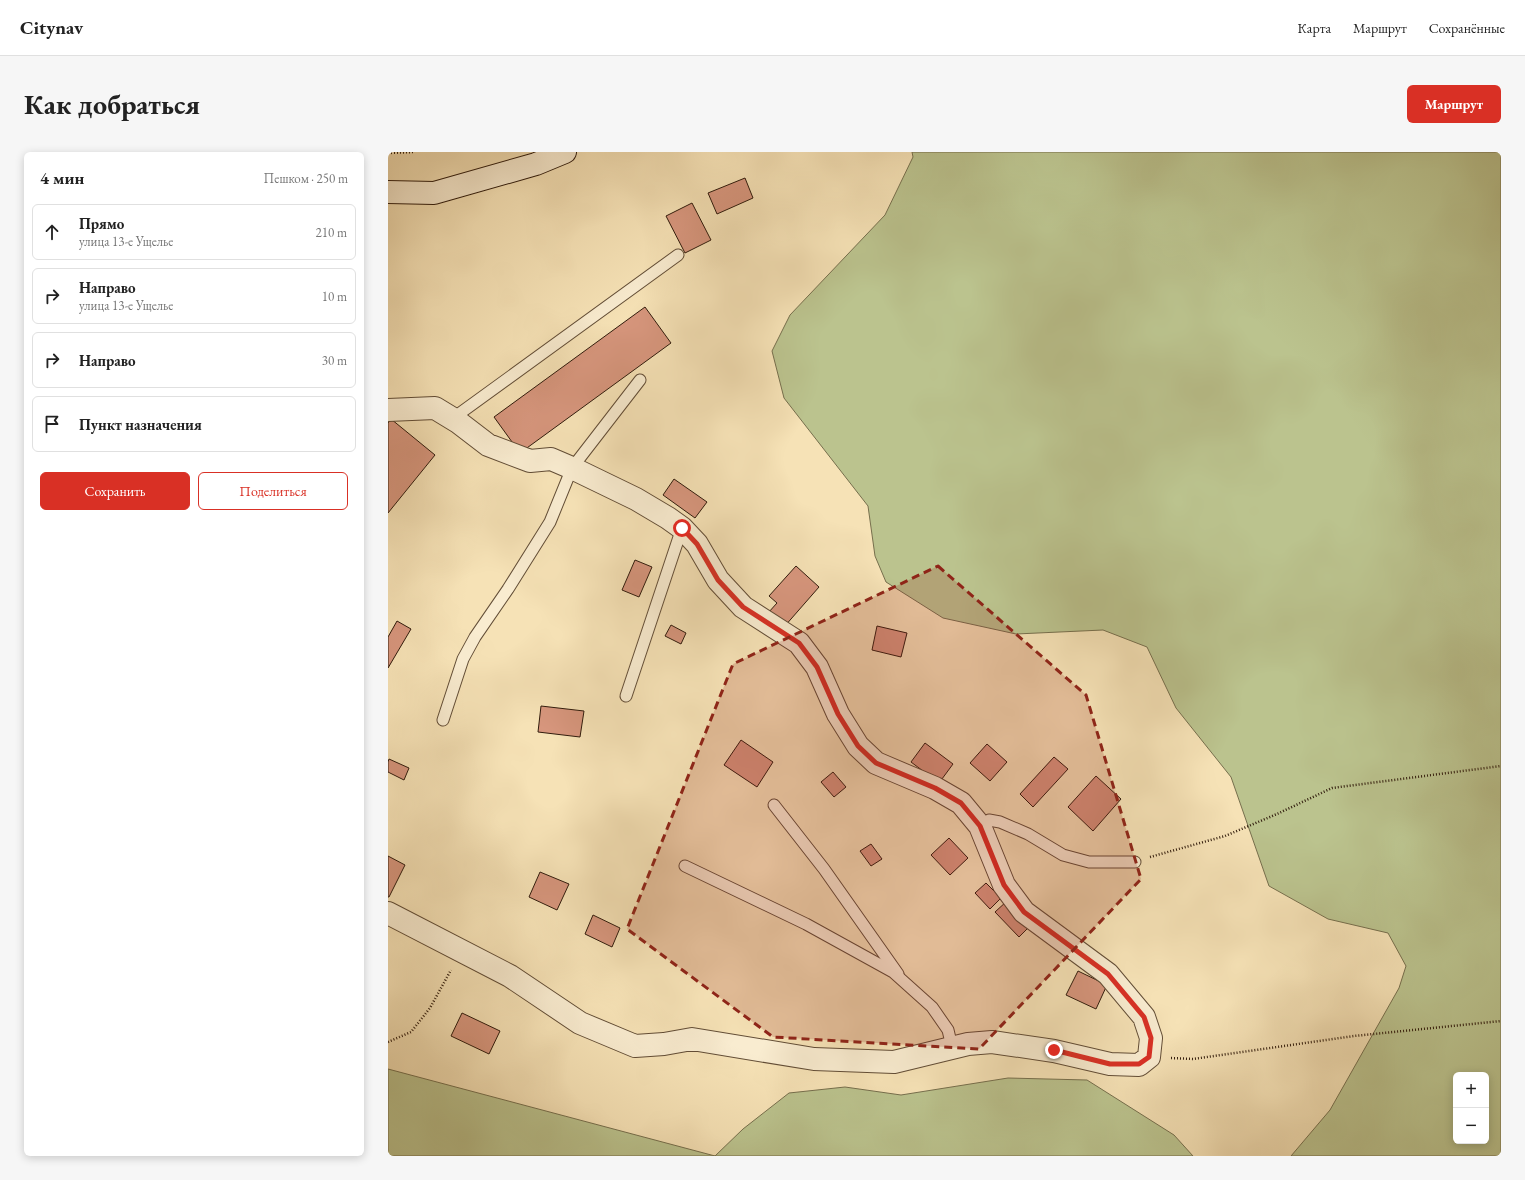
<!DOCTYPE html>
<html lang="ru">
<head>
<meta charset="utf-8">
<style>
  body { margin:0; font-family:"EB Garamond",serif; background:#f6f6f6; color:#222 }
  .controls { position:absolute; right:12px; bottom:12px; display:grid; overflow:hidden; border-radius:6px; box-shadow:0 2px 10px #0003 }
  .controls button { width:36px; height:36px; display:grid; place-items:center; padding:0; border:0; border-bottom:1px solid #e0e0e0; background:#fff; color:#222; font:20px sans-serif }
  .stop { position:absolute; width:12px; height:12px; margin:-9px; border:3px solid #d93025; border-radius:50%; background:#fff }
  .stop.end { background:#d93025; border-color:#fff; box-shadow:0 1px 4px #0008 }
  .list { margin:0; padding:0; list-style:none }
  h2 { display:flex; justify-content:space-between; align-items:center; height:52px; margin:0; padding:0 16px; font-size:17px }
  h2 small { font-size:13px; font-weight:400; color:#767676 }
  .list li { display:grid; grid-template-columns:26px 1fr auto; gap:12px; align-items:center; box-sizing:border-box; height:56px; margin:0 8px 8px; padding:0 8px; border:1px solid #e0e0e0; border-radius:6px }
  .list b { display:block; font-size:15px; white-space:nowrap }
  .list p { margin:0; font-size:13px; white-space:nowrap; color:#767676 }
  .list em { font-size:13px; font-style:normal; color:#767676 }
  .actions { display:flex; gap:8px; padding:12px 16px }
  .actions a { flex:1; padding:9px 0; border:1px solid #d93025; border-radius:6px; text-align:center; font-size:14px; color:#d93025 }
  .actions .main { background:#d93025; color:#fff }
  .icon { flex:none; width:22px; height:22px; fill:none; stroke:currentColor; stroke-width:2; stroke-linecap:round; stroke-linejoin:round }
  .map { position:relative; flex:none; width:1113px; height:1004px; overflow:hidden; border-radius:6px }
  header { display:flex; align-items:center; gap:24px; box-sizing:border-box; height:56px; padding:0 20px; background:#fff; border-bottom:1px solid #e0e0e0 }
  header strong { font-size:19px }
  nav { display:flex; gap:22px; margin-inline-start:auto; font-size:14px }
  .intro { display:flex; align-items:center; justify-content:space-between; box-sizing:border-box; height:96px; padding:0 24px }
  h1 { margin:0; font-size:28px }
  .button { padding:10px 18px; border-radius:6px; background:#d93025; color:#fff; font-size:14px; font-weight:700 }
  main { display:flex; gap:24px; padding:0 24px }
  aside { flex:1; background:#fff; border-radius:6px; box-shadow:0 2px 10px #0003 }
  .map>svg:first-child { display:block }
  .green { fill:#bbc38e; stroke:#766f4d; fill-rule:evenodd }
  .building { fill:#d7967d; stroke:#301b0c }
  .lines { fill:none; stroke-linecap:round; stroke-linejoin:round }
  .lane-casing { stroke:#624d36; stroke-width:13 }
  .street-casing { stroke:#624d36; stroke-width:24 }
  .secondary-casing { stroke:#301b0c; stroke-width:24 }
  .path { stroke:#301b0c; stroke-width:2.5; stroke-dasharray:1 2; stroke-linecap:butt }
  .lane { stroke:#f9ecd0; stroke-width:11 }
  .street { stroke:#f9ecd0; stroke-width:22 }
  .secondary { stroke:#f9ecd0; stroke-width:22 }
  .route { stroke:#d93025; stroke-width:5 }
  .marked { fill:#8f2418; fill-opacity:0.2; stroke:#8f2418; stroke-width:3; stroke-dasharray:8 5; stroke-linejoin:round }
</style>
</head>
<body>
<header>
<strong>Citynav</strong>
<nav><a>Карта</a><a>Маршрут</a><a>Сохранённые</a></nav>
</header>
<div class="intro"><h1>Как добраться</h1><a class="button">Маршрут</a></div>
<main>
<aside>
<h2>4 мин<small>Пешком · 250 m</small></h2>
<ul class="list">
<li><svg class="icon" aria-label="ahead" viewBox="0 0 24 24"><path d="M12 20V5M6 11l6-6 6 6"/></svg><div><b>Прямо</b><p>улица 13-е Ущелье</p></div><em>210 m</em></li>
<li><svg class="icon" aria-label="right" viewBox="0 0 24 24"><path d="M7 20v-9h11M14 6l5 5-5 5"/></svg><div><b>Направо</b><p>улица 13-е Ущелье</p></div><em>10 m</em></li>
<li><svg class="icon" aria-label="right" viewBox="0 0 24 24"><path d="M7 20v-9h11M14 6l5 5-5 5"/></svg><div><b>Направо</b></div><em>30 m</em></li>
<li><svg class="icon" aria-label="arrive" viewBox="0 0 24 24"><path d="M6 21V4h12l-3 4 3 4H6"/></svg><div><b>Пункт назначения</b></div></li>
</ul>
<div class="actions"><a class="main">Сохранить</a><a>Поделиться</a></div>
</aside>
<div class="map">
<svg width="1113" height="1004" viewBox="0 0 1113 1004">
  <rect width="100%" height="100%" fill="#f6e2b6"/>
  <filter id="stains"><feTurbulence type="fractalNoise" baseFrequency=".005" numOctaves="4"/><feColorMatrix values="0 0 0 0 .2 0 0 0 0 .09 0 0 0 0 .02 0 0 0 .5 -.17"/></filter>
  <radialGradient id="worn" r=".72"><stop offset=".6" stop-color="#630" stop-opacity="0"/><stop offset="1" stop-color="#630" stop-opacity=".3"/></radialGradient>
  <g class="green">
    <path d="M524 0H1113V1004H903L942 958 1011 836 1018 814 1000 781 940 767 881 734 843 625 788 556 759 495 715 478 628 482 555 466 498 430 487 404 480 354 396 246 384 199 402 163 497 63 525 5ZM1068 923H1098V989H1068Z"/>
    <path d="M0 917 327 1004 355 977 401 941 457 935 513 943 620 926 699 928 786 983 805 1004H0Z"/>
  </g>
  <g class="building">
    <path d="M357 26 365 46 329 62 320 41Z"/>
    <path d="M304 51 323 88 297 101 278 64Z"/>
    <path d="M257 155 283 191 132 301 106 265Z"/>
    <path d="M3 267 47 303 0 361V271Z"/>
    <path d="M286 327 319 350 307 366 275 343Z"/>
    <path d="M247 408 264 415 251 445 234 438Z"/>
    <path d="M408 414 431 435 396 475 380 461 389 451 381 444Z"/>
    <path d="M9 469 23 477 0 516V485Z"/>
    <path d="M283 473 298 481 293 492 277 484Z"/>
    <path d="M489 474 519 481 513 505 484 498Z"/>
    <path d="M153 554 196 559 192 585 150 580Z"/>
    <path d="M353 588 385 610 369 635 336 613Z"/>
    <path d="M537 591 565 612 551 631 523 610Z"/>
    <path d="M599 592 619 610 602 629 582 611Z"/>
    <path d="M666 605 680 617 645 655 632 642Z"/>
    <path d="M1 607 21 616 16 628 0 620V610Z"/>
    <path d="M445 620 458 635 446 645 433 630Z"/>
    <path d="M708 624 733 647 705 679 680 655Z"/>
    <path d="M561 686 580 706 562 723 543 703Z"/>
    <path d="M483 692 494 707 483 714 472 699Z"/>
    <path d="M0 704 17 713 1 745H0Z"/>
    <path d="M152 720 181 732 169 758 141 745Z"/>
    <path d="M598 731 613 746 602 757 587 741Z"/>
    <path d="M619 749 642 774 631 785 607 760Z"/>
    <path d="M205 763 232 776 224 795 197 782Z"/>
    <path d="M690 819 719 833 708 857 678 843Z"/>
    <path d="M74 861 112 879 101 902 63 884Z"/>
  </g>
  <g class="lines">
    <defs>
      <g id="lane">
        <path d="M64 267 290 103"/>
        <path d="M238 544 294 376"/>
        <path d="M55 568 75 507 87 485 120 437 162 370 184 316 252 228"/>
        <path d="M386 653 436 717 510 822"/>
        <path d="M592 674 601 668 612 670 640 682 675 703 701 710H747"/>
        <path d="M297 714 418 772 505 820 544 855 560 878 564 895"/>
      </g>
      <path id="street" d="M0 258 47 256 70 270 100 293 142 309 163 307 184 316 248 347 280 366 294 376 309 392 330 428 355 455 411 491 429 515 450 562 470 594 488 611 547 636 573 651 592 674 616 733 636 760 720 822 756 865 763 886 761 905 751 913 722 912 666 899 604 890 580 892 506 910 426 907 304 887 276 892 247 894 192 871 122 824 0 761"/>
      <path id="secondary" d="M0 40 46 41 148 12 177 0"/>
    </defs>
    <use href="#lane" class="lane-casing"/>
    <use href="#street" class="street-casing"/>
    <use href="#secondary" class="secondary-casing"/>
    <g class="path">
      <path d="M0 1 26 0"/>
      <path d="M762 705 837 684 889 662 944 636 1113 614"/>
      <path d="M0 890 23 880 42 856 63 818"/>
      <path d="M783 906 805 907 966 884 1113 869"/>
    </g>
    <use href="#lane" class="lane"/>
    <use href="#street" class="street"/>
    <use href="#secondary" class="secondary"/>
  </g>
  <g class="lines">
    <path class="route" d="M294 376 309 392 330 428 355 455 411 491 429 515 450 562 470 594 488 611 547 636 573 651 592 674 616 733 636 760 720 822 756 865 763 886 761 905 751 912H722L666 898"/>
  </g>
  <path class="marked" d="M550 414 698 543 753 727 591 897 385 885 239 777 345 512Z"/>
  <rect width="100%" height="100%" filter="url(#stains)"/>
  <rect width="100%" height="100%" fill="url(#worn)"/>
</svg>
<div class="controls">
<button>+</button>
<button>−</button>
</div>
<div class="stop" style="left:294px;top:376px"></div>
<div class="stop end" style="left:666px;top:898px"></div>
</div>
</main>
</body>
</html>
